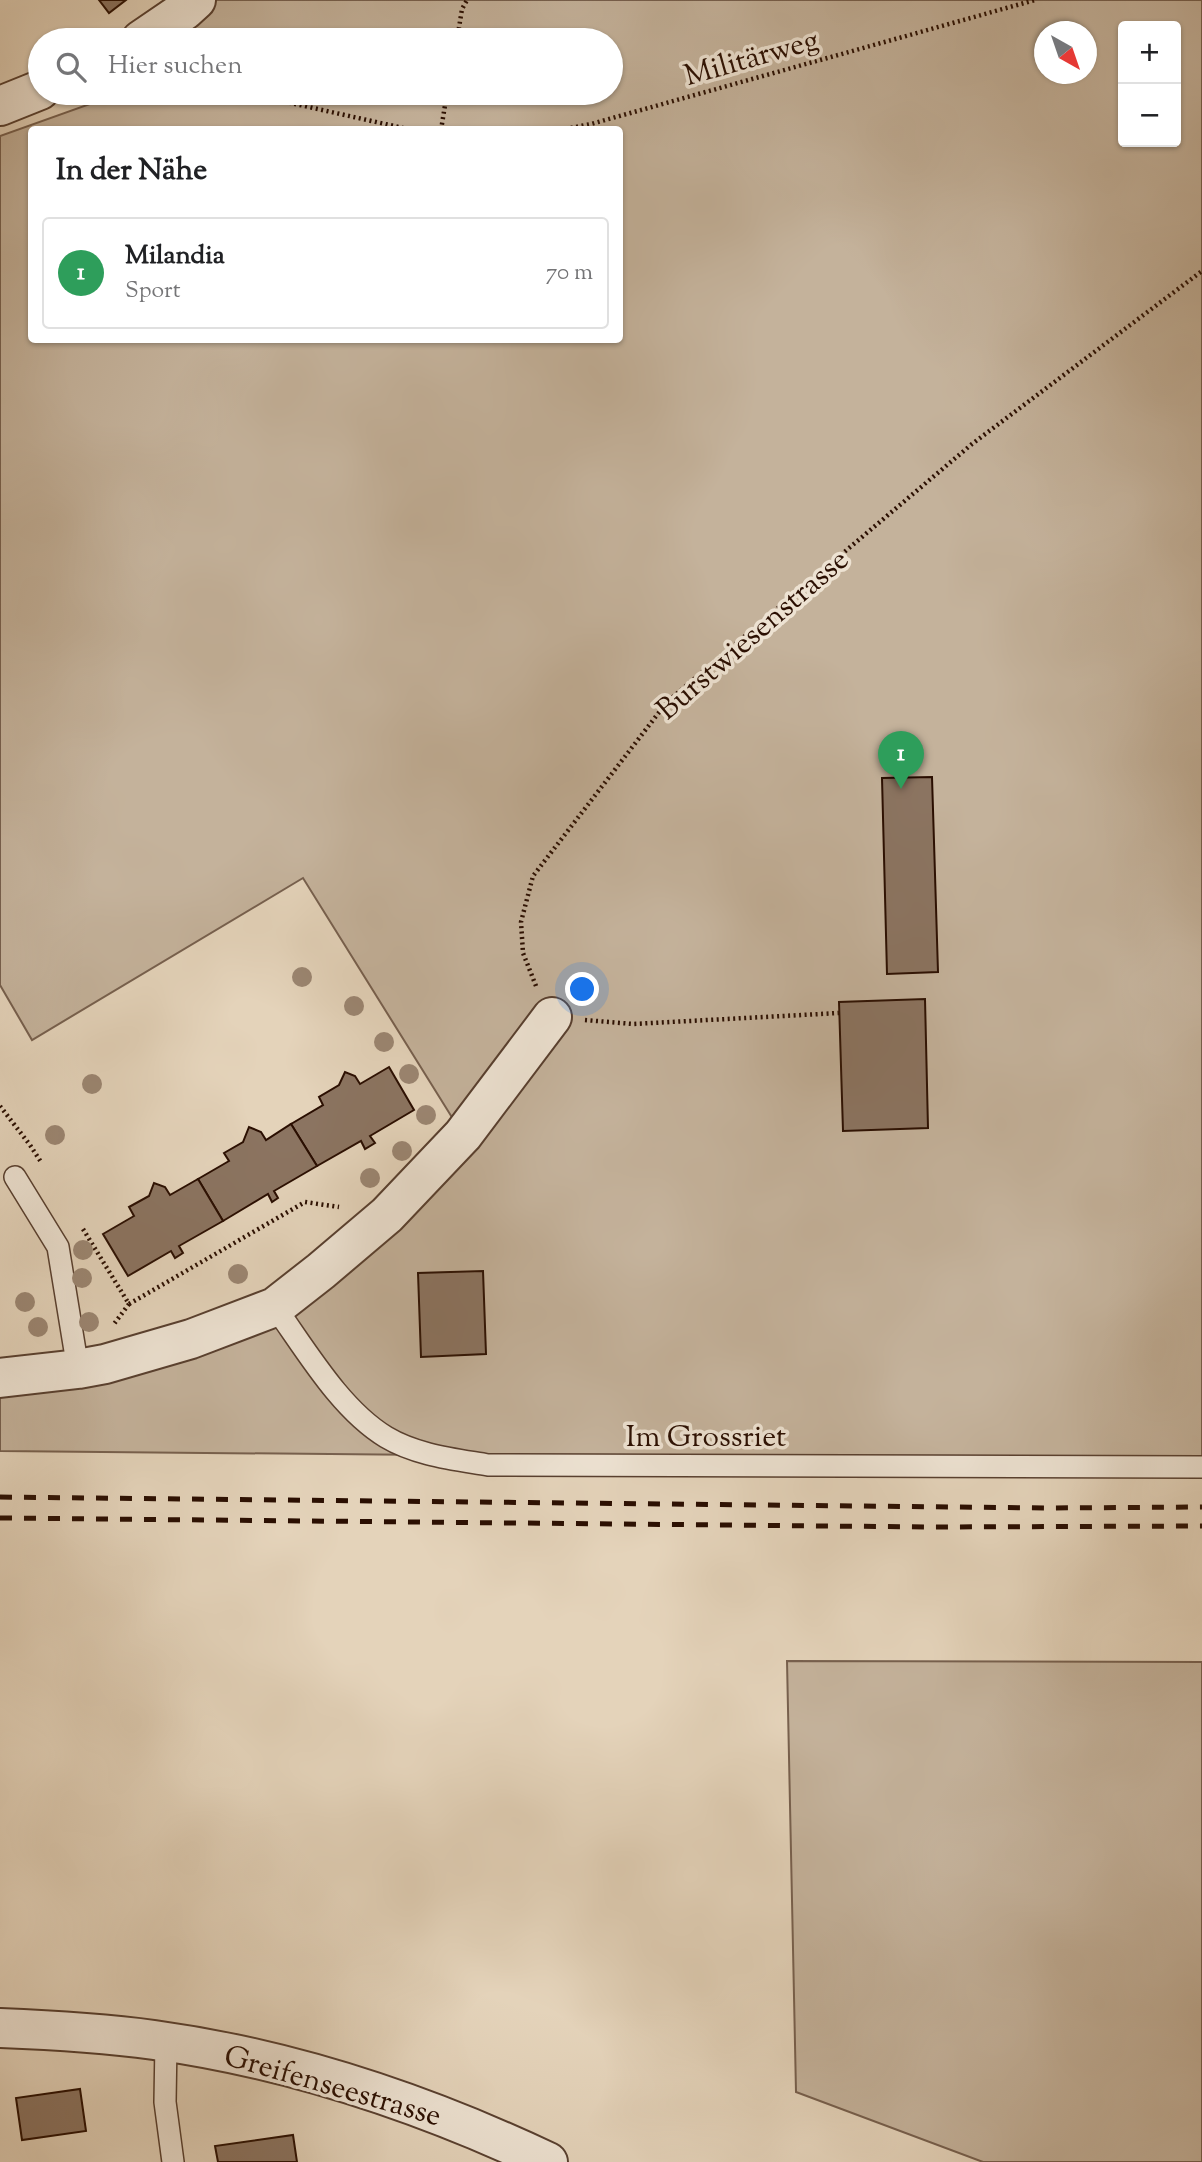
<!DOCTYPE html>
<html lang="de">
<head>
<meta charset="utf-8">
<style>
  body { margin:0; font-family:"Sorts Mill Goudy",serif; background:#f2f2f2; color:#202124 }
  .controls { position:absolute; right:21px; top:21px; display:grid; overflow:hidden; border-radius:7px; box-shadow:0 2px 5px #0004 }
  .controls button { width:63px; height:63px; display:grid; place-items:center; padding:0; border:0; border-bottom:2px solid #e0e0e0; background:#fff; color:#202124; font:35px sans-serif }
  .compass { position:absolute; left:1034px; top:21px; width:63px; height:63px; border-radius:50%; background:#fff; box-shadow:0 2px 5px #0004; rotate:140deg }
  .you { position:absolute; left:583px; top:990px; width:24px; height:24px; margin:-18px; border:5px solid #fff; border-radius:50%; background:#1a73e8; box-shadow:0 0 0 10px #1a73e833 }
  .badge { display:grid; place-items:center; width:46px; height:46px; border-radius:50%; background:#d93025; color:#fff; font-size:23px; font-weight:700 }
  .pin { position:absolute; translate:-50% -58px; filter:drop-shadow(0 2px 4px #0008) }
  .pin::after { content:''; position:absolute; top:37px; width:24px; height:21px; background:inherit; clip-path:polygon(0 0,100% 0,50% 100%) }
  .list { margin:0; padding:0; list-style:none }
  h2 { display:flex; justify-content:space-between; align-items:center; height:91px; margin:0; padding:0 28px; font-size:30px }
  h2 small { font-size:23px; font-weight:400; color:#757577 }
  .list li { display:grid; grid-template-columns:46px 1fr auto; gap:21px; align-items:center; box-sizing:border-box; height:112px; margin:0 14px 14px; padding:0 14px; border:2px solid #e0e0e0; border-radius:7px }
  .list b { display:block; font-size:26px; white-space:nowrap }
  .list p { margin:0; font-size:23px; white-space:nowrap; color:#757577 }
  .list em { font-size:23px; font-style:normal; color:#757577 }
  .icon { flex:none; width:38px; height:38px; fill:none; stroke:currentColor; stroke-width:2; stroke-linecap:round; stroke-linejoin:round }
  .map { position:relative; flex:none; width:1202px; height:2162px; overflow:hidden }
  .search { position:absolute; background:#fff; box-shadow:0 2px 5px #0004; left:28px; top:28px; width:595px; height:77px; display:flex; align-items:center; gap:18px; box-sizing:border-box; padding:0 24px; border-radius:38px; color:#757577; font-size:26px }
  .panel { position:absolute; background:#fff; box-shadow:0 2px 5px #0004; left:28px; top:126px; width:595px; height:217px; border-radius:7px }
  .map>svg:first-child { display:block }
  .green { fill:#c4b29b; stroke:#77604e; stroke-width:2; fill-rule:evenodd }
  .building { fill:#8b7461; stroke:#2a0e01; stroke-width:2 }
  .lines { fill:none; stroke-linecap:round; stroke-linejoin:round }
  .service-casing { stroke:#583f2f; stroke-width:24 }
  .minor-casing { stroke:#583f2f; stroke-width:42 }
  .tertiary-casing { stroke:#583f2f; stroke-width:42 }
  .path { stroke:#2a0e01; stroke-width:4.5; stroke-dasharray:2 3.5; stroke-linecap:butt }
  .service { stroke:#ede2d2; stroke-width:21 }
  .minor { stroke:#ede2d2; stroke-width:38 }
  .tertiary { stroke:#ede2d2; stroke-width:38 }
  .rail { stroke:#2a0e01; stroke-width:5; stroke-dasharray:12 12; stroke-linecap:butt }
  .tree { fill:#9b8672 }
  .labels { text-anchor:middle; stroke-width:7; stroke-linejoin:round; paint-order:stroke }
  .street-label { font-size:30px; fill:#2a0e01; stroke:#ede2d2 }
</style>
</head>
<body>
<div class="map">
<svg width="1202" height="2162" viewBox="0 0 1202 2162">
  <rect width="100%" height="100%" fill="#e4d3ba"/>
  <filter id="stains"><feTurbulence type="fractalNoise" baseFrequency=".00286" numOctaves="4"/><feColorMatrix values="0 0 0 0 .2 0 0 0 0 .09 0 0 0 0 .02 0 0 0 .5 -.17"/></filter>
  <radialGradient id="worn" r=".72"><stop offset=".6" stop-color="#630" stop-opacity="0"/><stop offset="1" stop-color="#630" stop-opacity=".3"/></radialGradient>
  <g class="green">
    <path d="M196 0H1202V1467L431 1455 0 1451V1378L275 1307 463 1135 303 878 32 1040 0 985V136L90 104 85 93H611V40H141ZM1123 26H1176V142H1123ZM1044 32H1086V74H1044ZM32 130H620V340H32Z"/>
    <path d="M787 1661 1202 1662V2162H983L796 2092Z"/>
  </g>
  <g class="building">
    <path d="M99 0H126L109 13Z"/>
    <path d="M932 777 938 972 887 974 882 778Z"/>
    <path d="M925 999 928 1128 843 1131 839 1002Z"/>
    <path d="M389 1067 414 1110 370 1136 375 1143 365 1149 361 1141 317 1166 291 1124 323 1105 319 1097 339 1085 345 1072 355 1076 360 1084Z"/>
    <path d="M291 1124 317 1166 274 1191 278 1198 272 1202 268 1194 223 1221 198 1179 229 1161 224 1153 243 1142 249 1127 261 1132 266 1140Z"/>
    <path d="M198 1179 223 1221 179 1246 183 1253 175 1258 171 1251 128 1276 103 1234 134 1216 129 1207 149 1196 154 1183 165 1187 170 1195Z"/>
    <path d="M483 1271 486 1354 421 1357 418 1273Z"/>
    <path d="M80 2089 86 2131 22 2140 16 2098Z"/>
    <path d="M293 2135 297 2162H218L215 2146Z"/>
  </g>
  <g class="lines">
    <defs>
      <g id="service">
        <path d="M15 1177 58 1247 78 1369"/>
        <path d="M275 1307C306 1350 340 1409 386 1437 416 1455 453 1459 488 1465L1202 1467"/>
        <path d="M166 2042 165 2102 173 2162"/>
      </g>
      <g id="minor">
        <path d="M141 40 185 10 196 0"/>
        <path d="M0 106 40 90"/>
        <path d="M0 1378 78 1369 105 1364 191 1339 275 1307 321 1271 387 1215 463 1135 552 1017"/>
      </g>
      <path id="tertiary" d="M0 2028C51 2030 103 2033 154 2040 292 2059 423 2103 548 2162"/>
    </defs>
    <use href="#service" class="service-casing"/>
    <use href="#minor" class="minor-casing"/>
    <use href="#tertiary" class="tertiary-casing"/>
    <g class="path">
      <path d="M457 40 462 9 467 0"/>
      <path d="M246 93 412 130"/>
      <path d="M441 130 447 93"/>
      <path d="M560 130 591 124 1035 0"/>
      <path d="M536 986 523 953 521 922 533 876 667 702 972 444 1202 271"/>
      <path d="M585 1020 633 1024 839 1013"/>
      <path d="M0 1106 30 1145 41 1162"/>
      <path d="M83 1229 129 1304 114 1324"/>
      <path d="M129 1304 305 1202 339 1207"/>
    </g>
    <use href="#service" class="service"/>
    <use href="#minor" class="minor"/>
    <use href="#tertiary" class="tertiary"/>
    <g class="rail">
      <path d="M0 1497 1048 1508 1202 1507"/>
      <path d="M0 1518 930 1527 1202 1526"/>
    </g>
  </g>
  <g class="tree">
    <circle cx="302" cy="977" r="10"/>
    <circle cx="354" cy="1006" r="10"/>
    <circle cx="384" cy="1042" r="10"/>
    <circle cx="409" cy="1074" r="10"/>
    <circle cx="92" cy="1084" r="10"/>
    <circle cx="426" cy="1115" r="10"/>
    <circle cx="55" cy="1135" r="10"/>
    <circle cx="402" cy="1151" r="10"/>
    <circle cx="370" cy="1178" r="10"/>
    <circle cx="83" cy="1250" r="10"/>
    <circle cx="238" cy="1274" r="10"/>
    <circle cx="82" cy="1278" r="10"/>
    <circle cx="25" cy="1302" r="10"/>
    <circle cx="89" cy="1322" r="10"/>
    <circle cx="38" cy="1327" r="10"/>
  </g>
  <g class="labels">
    <g class="street-label">
      <text transform="translate(751 57) rotate(-16)" y="10">Militärweg</text>
      <text transform="translate(752 634) rotate(-41)" y="10">Burstwiesenstrasse</text>
      <text x="706" y="1446">Im Grossriet</text>
      <text transform="translate(333 2085) rotate(16)" y="10">Greifenseestrasse</text>
    </g>
  </g>
  <rect width="100%" height="100%" filter="url(#stains)"/>
  <rect width="100%" height="100%" fill="url(#worn)"/>
</svg>
<div class="controls">
<button>+</button>
<button>−</button>
</div>
<svg class="compass" viewBox="-18 -18 36 36"><path d="M0-13l5 13h-10z" fill="#e53935"/><path d="M0 13l5-13h-10z" fill="#757577"/></svg>
<div class="you"></div>
<div class="pin badge" style="left:901px;top:789px;background:#2e9e5b">1</div>
<div class="search"><svg class="icon" aria-label="search" viewBox="0 0 24 24"><circle cx="10" cy="10" r="6"/><path d="M15 15l6 6"/></svg>Hier suchen</div>
<section class="panel">
<h2>In der Nähe<small></small></h2>
<ul class="list">
<li><span class="badge" style="background:#2e9e5b">1</span><div><b>Milandia</b><p>Sport</p></div><em>70 m</em></li>
</ul>
</section>
</div>
</body>
</html>
